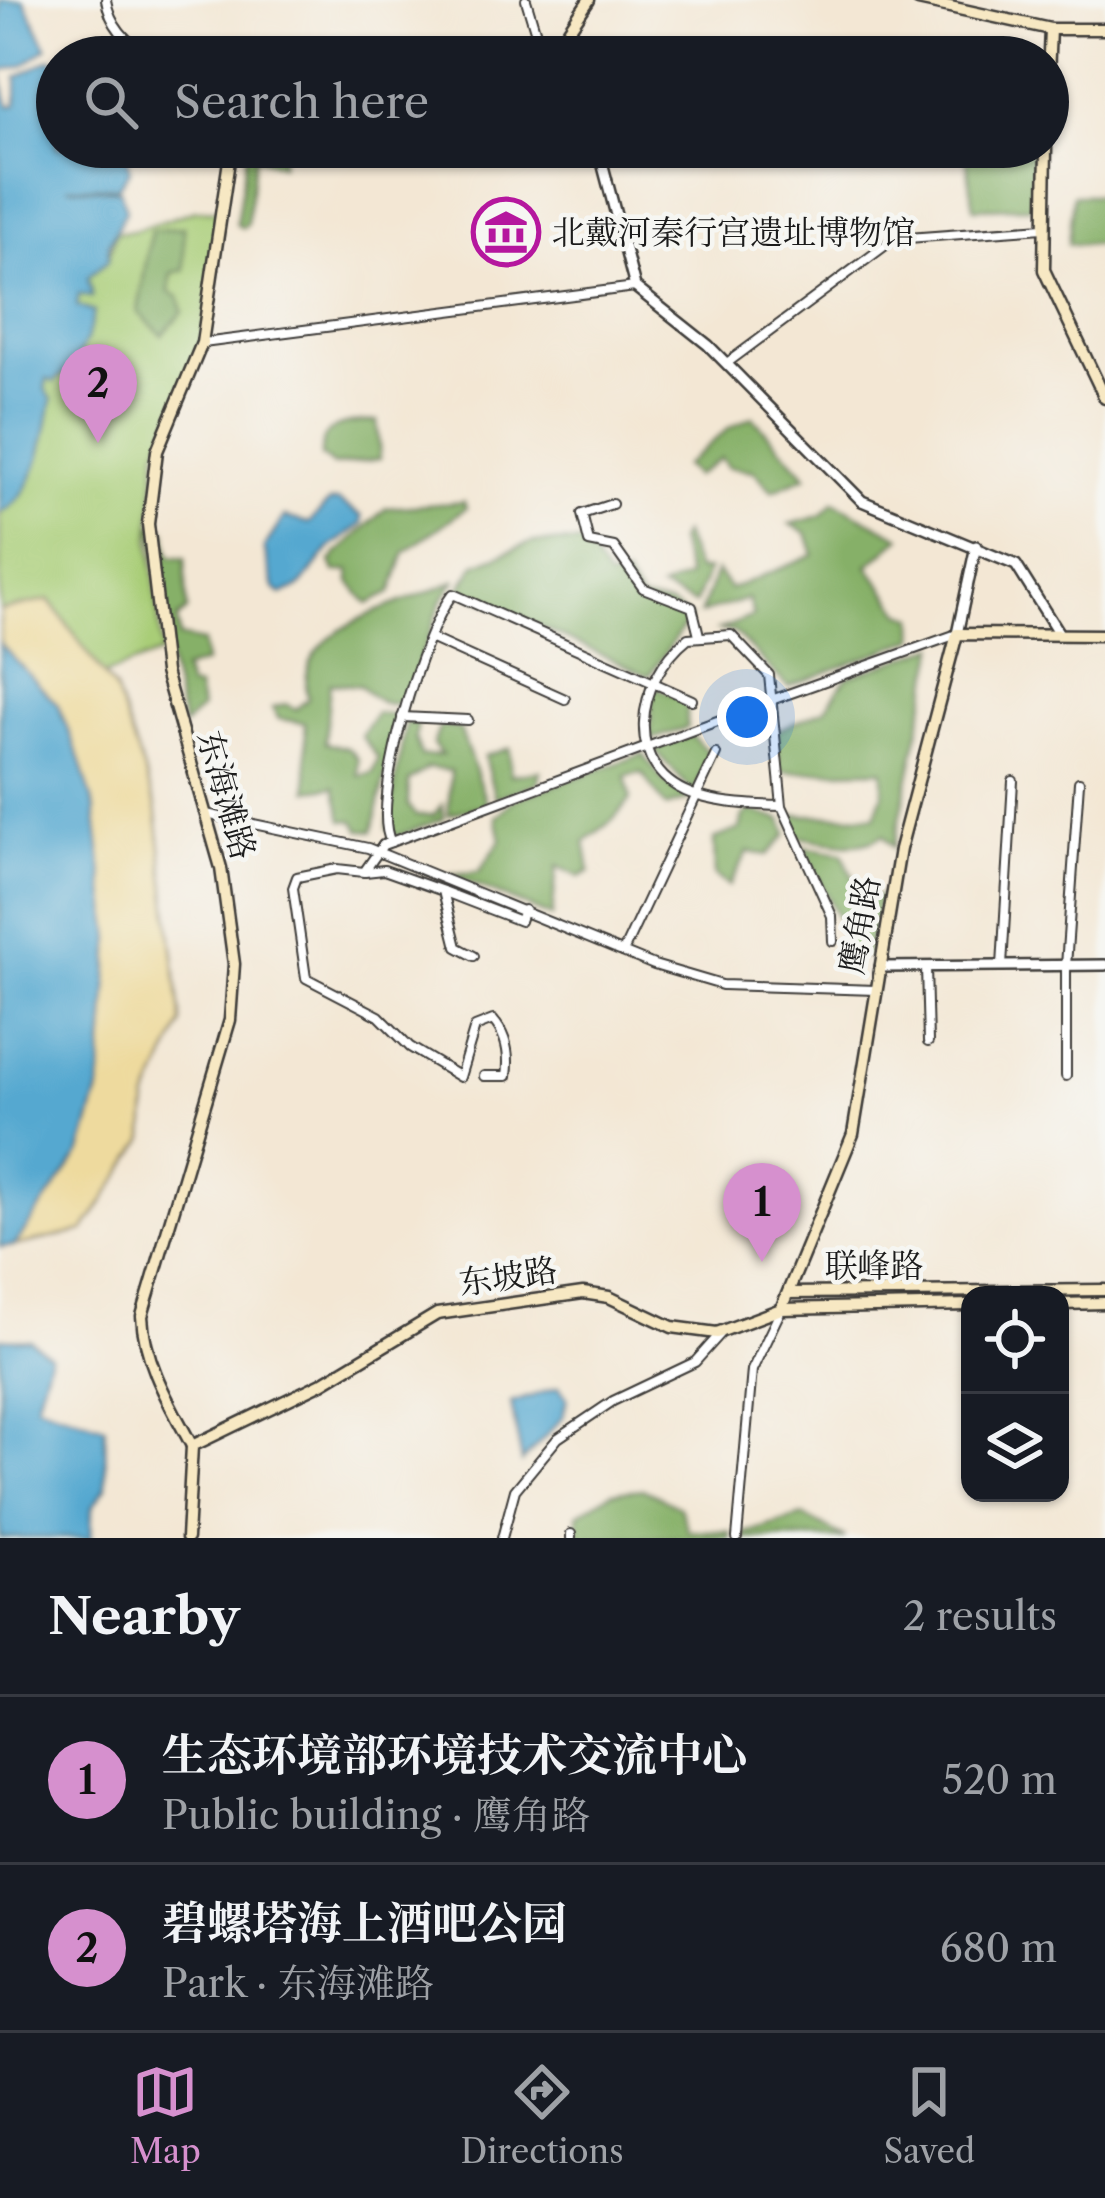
<!DOCTYPE html>
<html lang="en">
<head>
<meta charset="utf-8">
<style>
  body { margin:0; font-family:"Libre Caslon Text","Noto Serif SC",serif; background:#242831; color:#f1f3f6 }
  .controls { position:absolute; right:36px; bottom:36px; display:grid; overflow:hidden; border-radius:24px; box-shadow:0 3px 9px #0004 }
  .controls button { width:108px; height:108px; display:grid; place-items:center; padding:0; border:0; border-bottom:3px solid #363941; background:#171b24; color:#f1f3f6; font:60px sans-serif }
  .you { position:absolute; left:747px; top:717px; width:42px; height:42px; margin:-30px; border:9px solid #fff; border-radius:50%; background:#1a73e8; box-shadow:0 0 0 18px #1a73e833 }
  .badge { display:grid; place-items:center; width:78px; height:78px; border-radius:50%; background:#d690ce; color:#111; font-size:39px; font-weight:700 }
  .pin { position:absolute; translate:-50% -99px; filter:drop-shadow(0 3px 6px #0008) }
  .pin::after { content:''; position:absolute; top:63px; width:42px; height:36px; background:inherit; clip-path:polygon(0 0,100% 0,50% 100%) }
  .list { margin:0; padding:0; list-style:none }
  h2 { display:flex; justify-content:space-between; align-items:center; height:156px; margin:0; padding:0 48px; font-size:51px }
  h2 small { font-size:39px; font-weight:400; color:#9ea1a6 }
  .list li { display:grid; grid-template-columns:78px 1fr auto; gap:36px; align-items:center; box-sizing:border-box; height:168px; padding:0 48px; border-top:3px solid #363941 }
  .list b { display:block; font-size:45px; white-space:nowrap }
  .list p { margin:0; font-size:39px; white-space:nowrap; color:#9ea1a6 }
  .list em { font-size:39px; font-style:normal; color:#9ea1a6 }
  .icon { flex:none; width:66px; height:66px; fill:none; stroke:currentColor; stroke-width:2; stroke-linecap:round; stroke-linejoin:round }
  .map { position:relative; flex:none; width:1105px; height:1538px; overflow:hidden }
  .search { position:absolute; background:#171b24; box-shadow:0 3px 9px #0004; left:36px; right:36px; top:36px; height:132px; display:flex; align-items:center; gap:30px; box-sizing:border-box; padding:0 42px; border-radius:66px; color:#9ea1a6; font-size:45px }
  .sheet { height:492px; background:#171b24 }
  nav { display:flex; justify-content:space-around; align-items:center; box-sizing:border-box; height:168px; border-top:3px solid #363941; background:#171b24; font-size:33px; color:#9ea1a6 }
  nav a { display:grid; justify-items:center; gap:6px }
  nav .on { color:#d690ce }
  .map>svg:first-child { display:block }
  .green { fill:#a9cd77; stroke:#62744a; stroke-width:3 }
  .forest { fill:#86b068; stroke:#516642; stroke-width:3 }
  .sand { fill:#eeda9e; stroke:#857b5d; stroke-width:3 }
  .water { fill:#54a8d0; stroke:#386276; stroke-width:3 }
  .lines { fill:none; stroke-linecap:round; stroke-linejoin:round }
  .minor-casing { stroke:#3c3a38; stroke-width:12 }
  .tertiary-casing { stroke:#3c3a38; stroke-width:14 }
  .secondary-casing { stroke:#3c3a38; stroke-width:15 }
  .minor { stroke:#fff; stroke-width:8 }
  .tertiary { stroke:#fff; stroke-width:9 }
  .secondary { stroke:#f7e8c3; stroke-width:10 }
  .labels { text-anchor:middle; stroke-width:9; stroke-linejoin:round; paint-order:stroke }
  .poi-label { font-size:33px; fill:#1c1c1c; stroke:#f6f6f2; text-anchor:start }
  .street-label { font-size:33px; fill:#1c1c1c; stroke:#f6f6f2 }
</style>
</head>
<body>
<div class="map">
<svg width="1105" height="1538" viewBox="0 0 1105 1538">
  <rect width="100%" height="100%" fill="#f6f6f2"/>
  <filter id="ink" filterUnits="userSpaceOnUse"><feTurbulence type="fractalNoise" baseFrequency=".00833" numOctaves="2"/><feDisplacementMap in="SourceGraphic" scale="24" xChannelSelector="R" yChannelSelector="G"/><feConvolveMatrix kernelMatrix="1 2 1 2 8 2 1 2 1" color-interpolation-filters="sRGB"/></filter>
  <filter id="wash" filterUnits="userSpaceOnUse"><feTurbulence type="fractalNoise" baseFrequency=".004" numOctaves="4" result="noise"/><feDisplacementMap in="SourceGraphic" scale="48" xChannelSelector="R" yChannelSelector="G"/><feGaussianBlur stdDeviation="2.7" result="paint"/><feColorMatrix in="noise" values="0 0 0 0 0 0 0 0 0 0 0 0 0 0 0 0 0 1.4 0 .05"/><feComposite in="paint" operator="in"/></filter>
  <g filter="url(#wash)">
    <rect width="100%" height="100%" fill="#f3e7d4"/>
    <path class="green" d="M195 210 222 211 202 343 157 451 150 538 162 653 104 675 50 600 0 611V513C37 496 45 436 52 399L45 389 47 378 94 312 76 306 80 293 90 297 88 277 108 261 116 232 134 231Z"/>
    <g class="forest">
      <path d="M248 147H284L281 165 255 157 247 225 242 228 236 224Z"/>
      <path d="M971 147H1032V207L974 208 966 156Z"/>
      <path d="M1073 195H1105V245L1068 244Z"/>
      <path d="M184 227V270L172 273 169 291 179 297 183 312 162 335 138 312 151 231Z"/>
      <path d="M753 417 807 476 772 491 754 471 727 467 721 458 695 476 684 466 729 428Z"/>
      <path d="M377 421 380 459 333 466 321 456C320 421 350 423 377 421Z"/>
      <path d="M464 502 466 508 405 552 391 593 368 604 350 582V571L335 572 331 562 337 554 386 508Z"/>
      <path d="M834 502 901 537 868 566 902 613 915 617 916 638 788 687 734 632 719 630 753 616 748 599 700 614 716 571 730 589 814 555 807 533 790 524 821 516Z"/>
      <path d="M153 525 166 530 170 556 185 558 187 611 177 619 179 637 203 642 205 663 183 670 188 687 197 688 201 709 183 726 169 662Z"/>
      <path d="M683 534 697 571 708 570 695 604 661 589 688 577 678 541Z"/>
      <path d="M533 542 584 543 608 579 625 576 641 600 671 605 690 617 649 676 459 590 476 564Z"/>
      <path d="M456 580 442 600 406 700C387 710 374 700 361 686L330 683 325 743 348 748 358 759V776L373 773 378 758 361 736 376 713 398 716 373 831 360 830 355 821 343 820 335 787 308 790 305 723 279 719 272 708 285 704 296 709 308 699C290 623 407 606 456 580Z"/>
      <path d="M937 646 894 847 883 835C859 852 827 841 799 837L789 815 875 816 883 794V770L779 772 777 731 825 709 847 677Z"/>
      <path d="M653 686 687 701V728L650 740Z"/>
      <path d="M406 722 418 724 415 738 421 756 442 755 433 745 440 726 460 729 487 804 448 815 451 771 428 768 409 781 408 805 416 815H434L442 805 443 819 397 836 387 828Z"/>
      <path d="M691 735 711 755 694 793 654 750Z"/>
      <path d="M510 748V775L540 771 538 783 495 798 484 756Z"/>
      <path d="M643 754 663 781 690 799 666 807 642 773 626 776 631 799 613 820 585 841 590 871 580 877 557 866 552 917 449 874 479 872 501 840 496 817 513 800Z"/>
      <path d="M751 811 782 820 787 834 768 855 748 852 729 886 715 876 714 839 740 829 743 816Z"/>
      <path d="M804 847 842 853 863 898 880 896 866 957 846 951 838 918Z"/>
      <path d="M643 1489 680 1507 688 1530 730 1532V1538H579L578 1514 612 1492Z"/>
      <path d="M803 1516 846 1538H743L744 1533Z"/>
    </g>
    <path class="sand" d="M49 600 115 690 156 806 182 1023 147 1101 145 1139 84 1231 14 1246 82 1149 100 1087 111 938 58 705 0 644V611Z"/>
    <g class="water">
      <path d="M0 0H24L47 47 24 65 1 71 9 106 17 105V77L50 59 57 62V147H125L130 171 118 187H67L120 190 126 210 109 244 108 260 88 277 92 297 79 294 77 306 94 312C88 341 78 364 54 382L47 379 45 389 52 400C45 436 37 496 0 513Z"/>
      <path d="M338 501 362 516V524L330 548 300 587 282 594 274 588 264 548 284 517 309 523 329 502Z"/>
      <path d="M0 644 58 705 80 759 95 809 111 938 100 1087 81 1152 14 1246 0 1247Z"/>
      <path d="M0 1338 30 1340 50 1355 36 1404 105 1426 106 1488 92 1507 91 1538H0Z"/>
      <path d="M559 1387 567 1398 563 1417 522 1462 511 1403Z"/>
    </g>
  </g>
  <g filter="url(#ink)">
    <g class="lines">
      <defs>
        <g id="minor">
          <path d="M106 0C110 26 128 44 151 57"/>
          <path d="M526 0 538 40"/>
          <path d="M203 343 635 287"/>
          <path d="M727 363 894 239 1043 228"/>
          <path d="M612 504 582 514 589 542 614 547 643 588 692 607 699 635"/>
          <path d="M432 639 565 699"/>
          <path d="M774 699 957 634"/>
          <path d="M402 717 468 720"/>
          <path d="M782 806C754 805 724 804 698 796 619 772 636 679 688 638L731 635 769 675 782 806 832 916 833 941"/>
          <path d="M206 814 368 848 654 965 722 985 876 990"/>
          <path d="M391 842C369 804 424 627 453 594L692 700"/>
          <path d="M365 872 384 870 443 891 457 947 474 956"/>
          <path d="M445 892 520 921 524 910"/>
          <path d="M623 952 716 754"/>
          <path d="M1002 966 1013 781"/>
          <path d="M926 967 928 1042"/>
          <path d="M484 1076H507C510 1055 507 1036 493 1020L475 1027 460 1077 410 1047 379 1016 306 978 293 888 297 877 337 869 364 872 383 845 720 720"/>
          <path d="M1066 1076V966L1079 782"/>
          <path d="M571 1534V1538"/>
          <path d="M502 1538 515 1490 558 1438 613 1401 695 1362 722 1332"/>
          <path d="M737 1538 752 1370 781 1310"/>
        </g>
        <g id="tertiary">
          <path d="M564 37 574 57"/>
          <path d="M598 147 635 287 708 345 862 501 1016 565 1058 632"/>
          <path d="M957 634 976 546"/>
          <path d="M880 967 1105 965"/>
        </g>
        <g id="secondary">
          <path d="M918 0 1050 29H1105"/>
          <path d="M401 57 564 37 589 0"/>
          <path d="M1048 76 1050 29"/>
          <path d="M1046 147 1044 270 1105 398"/>
          <path d="M788 1293 1105 1290"/>
          <path d="M1060 1304 1105 1303"/>
          <path d="M781 1309 853 1134 900 849 957 634 1105 635"/>
          <path d="M192 1446C171 1406 144 1363 142 1316L230 1020 234 964 221 868 165 672 148 524 157 451 202 343 231 147"/>
          <path d="M192 1446 322 1383 437 1314 583 1293 609 1297 672 1327 717 1333 781 1309 970 1305"/>
          <path d="M187 1538 192 1446"/>
        </g>
      </defs>
      <use href="#minor" class="minor-casing"/>
      <use href="#tertiary" class="tertiary-casing"/>
      <use href="#secondary" class="secondary-casing"/>
      <use href="#minor" class="minor"/>
      <use href="#tertiary" class="tertiary"/>
      <use href="#secondary" class="secondary"/>
    </g>
  </g>
  <defs>
    <symbol id="museum-ring" viewBox="-11 -11 22 22"><circle r="9.5" fill="#f6f6f2" stroke="#b5179e" stroke-width="1.5"/><path d="M0-6L6-3V-2H-6V-3ZM-5-1h2V3h-2ZM-1-1h2V3h-2ZM3-1h2V3H3ZM-6 4H6V6H-6Z" fill="#b5179e"/></symbol>
  </defs>
  <g fill-rule="evenodd">
    <use href="#museum-ring" x="468" y="194" width="76" height="76"/>
  </g>
  <g class="labels">
    <g class="poi-label">
      <text x="552" y="244">北戴河秦行宫遗址博物馆</text>
    </g>
    <g class="street-label">
      <text transform="translate(227 795) rotate(74)" y="12">东海滩路</text>
      <text transform="translate(859 925) rotate(-80)" y="12">鹰角路</text>
      <text x="874" y="1277">联峰路</text>
      <text transform="translate(508 1276) rotate(-8)" y="12">东坡路</text>
    </g>
  </g>
</svg>
<div class="controls">
<button><svg class="icon" aria-label="locate" viewBox="0 0 24 24"><circle cx="12" cy="12" r="6"/><path d="M12 2v4M12 18v4M2 12h4M18 12h4"/></svg></button>
<button><svg class="icon" aria-label="layers" viewBox="0 0 24 24"><path d="M12 4l9 5-9 5-9-5zM3 14l9 5 9-5"/></svg></button>
</div>
<div class="you"></div>
<div class="pin badge" style="left:762px;top:1262px">1</div>
<div class="pin badge" style="left:98px;top:443px">2</div>
<div class="search"><svg class="icon" aria-label="search" viewBox="0 0 24 24"><circle cx="10" cy="10" r="6"/><path d="M15 15l6 6"/></svg>Search here</div>
</div>
<section class="sheet">
<h2>Nearby<small>2 results</small></h2>
<ul class="list">
<li><span class="badge">1</span><div><b>生态环境部环境技术交流中心</b><p>Public building · 鹰角路</p></div><em>520 m</em></li>
<li><span class="badge">2</span><div><b>碧螺塔海上酒吧公园</b><p>Park · 东海滩路</p></div><em>680 m</em></li>
</ul>
</section>
<nav>
<a class="on"><svg class="icon" aria-label="map" viewBox="0 0 24 24"><path d="M3 6l6-2 6 2 6-2v14l-6 2-6-2-6 2zM9 4v14M15 6v14"/></svg>Map</a>
<a><svg class="icon" aria-label="directions" viewBox="0 0 24 24"><path d="M12 3l9 9-9 9-9-9zM9 14v-3h6M13 9l2 2-2 2"/></svg>Directions</a>
<a><svg class="icon" aria-label="saved" viewBox="0 0 24 24"><path d="M7 4h10v16l-5-4-5 4z"/></svg>Saved</a>
</nav>
</body>
</html>
